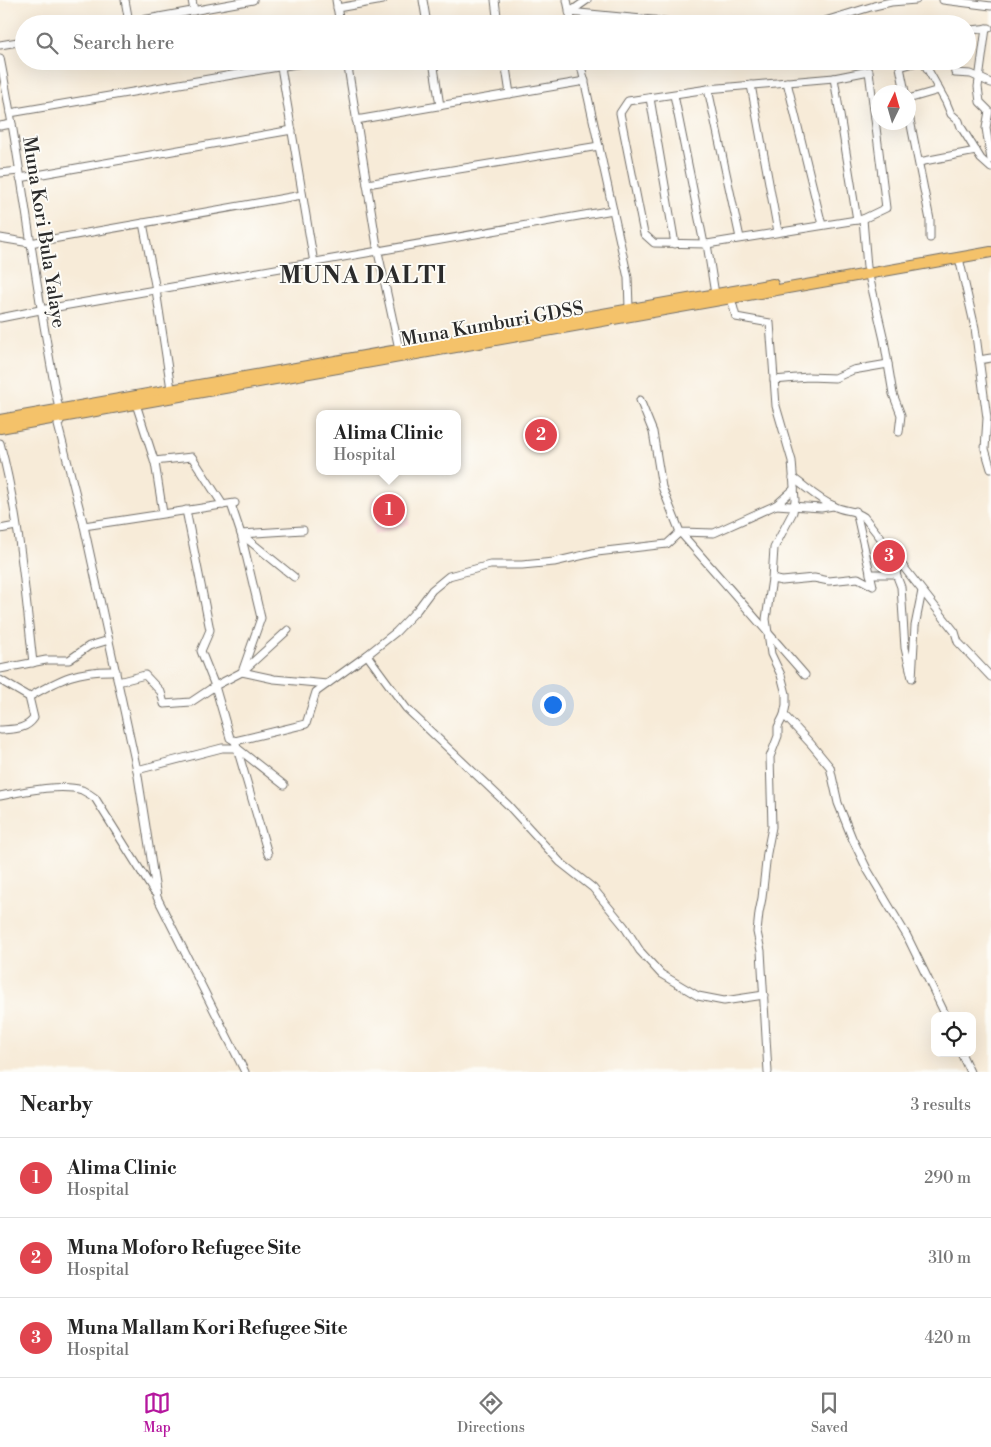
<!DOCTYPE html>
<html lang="en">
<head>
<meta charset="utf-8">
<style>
  body { margin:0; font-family:"Libre Bodoni",serif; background:#f2f2f2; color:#222 }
  .controls { position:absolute; right:15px; bottom:15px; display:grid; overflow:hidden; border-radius:10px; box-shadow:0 5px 20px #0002 }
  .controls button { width:45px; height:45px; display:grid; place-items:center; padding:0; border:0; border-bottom:1px solid #e0e0e0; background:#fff; color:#222; font:25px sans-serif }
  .compass { position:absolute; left:871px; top:85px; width:45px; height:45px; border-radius:50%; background:#fff; box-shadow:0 5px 20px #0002; rotate:5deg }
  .you { position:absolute; left:552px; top:704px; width:18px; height:18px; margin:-12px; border:4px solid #fff; border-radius:50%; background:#1a73e8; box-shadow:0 0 0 8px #1a73e833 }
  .badge { display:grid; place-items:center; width:32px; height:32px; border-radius:50%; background:#b5179e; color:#fff; font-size:16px; font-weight:700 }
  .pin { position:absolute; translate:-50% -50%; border:2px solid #fff; box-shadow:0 1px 5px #0006 }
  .popup { position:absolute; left:316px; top:410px; width:145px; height:65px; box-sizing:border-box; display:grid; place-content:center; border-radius:10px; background:#fff; filter:drop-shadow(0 1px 4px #0005); font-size:16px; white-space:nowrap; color:#767676 }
  .popup b { font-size:19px; color:#222 }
  .popup::after { content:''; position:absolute; left:50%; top:100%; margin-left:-10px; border:10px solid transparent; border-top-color:#fff }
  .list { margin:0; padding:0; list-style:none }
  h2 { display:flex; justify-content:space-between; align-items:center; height:65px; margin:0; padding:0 20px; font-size:21px }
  h2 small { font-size:16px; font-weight:400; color:#767676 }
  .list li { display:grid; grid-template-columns:32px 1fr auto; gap:15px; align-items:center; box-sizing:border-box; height:80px; padding:0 20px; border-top:1px solid #e0e0e0 }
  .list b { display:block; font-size:19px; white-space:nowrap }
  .list p { margin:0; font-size:16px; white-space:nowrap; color:#767676 }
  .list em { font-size:16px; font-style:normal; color:#767676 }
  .icon { flex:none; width:28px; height:28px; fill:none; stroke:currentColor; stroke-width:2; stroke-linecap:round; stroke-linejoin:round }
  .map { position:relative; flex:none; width:991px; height:1072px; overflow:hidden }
  .search { position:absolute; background:#fff; box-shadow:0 5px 20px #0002; left:15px; right:15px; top:15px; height:55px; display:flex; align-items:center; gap:12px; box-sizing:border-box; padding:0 18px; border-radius:28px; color:#767676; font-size:19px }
  .sheet { height:305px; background:#fff }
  nav { display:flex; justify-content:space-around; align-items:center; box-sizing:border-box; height:70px; border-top:1px solid #e0e0e0; background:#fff; font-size:14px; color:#767676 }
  nav a { display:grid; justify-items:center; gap:2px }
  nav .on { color:#b5179e }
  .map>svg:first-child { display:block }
  .built { fill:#f7cfd2 }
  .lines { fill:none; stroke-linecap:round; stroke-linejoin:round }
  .minor-casing { stroke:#726e68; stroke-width:9 }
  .highway-casing { stroke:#726e68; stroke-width:12 }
  .minor { stroke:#fff; stroke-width:7 }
  .highway { stroke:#f4c26a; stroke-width:10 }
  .labels { text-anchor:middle; stroke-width:4; stroke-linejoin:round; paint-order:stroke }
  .street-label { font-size:19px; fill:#2b2b2b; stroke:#fdfcf7 }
  .district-label { font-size:24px; font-weight:bold; letter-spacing:1px; fill:#2b2b2b; stroke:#fdfcf7 }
</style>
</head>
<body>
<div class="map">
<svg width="991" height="1072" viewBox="0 0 991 1072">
  <rect width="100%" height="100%" fill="#fdfcf7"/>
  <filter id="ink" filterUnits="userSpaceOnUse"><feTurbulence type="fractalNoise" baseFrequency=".02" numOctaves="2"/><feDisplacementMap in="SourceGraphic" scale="10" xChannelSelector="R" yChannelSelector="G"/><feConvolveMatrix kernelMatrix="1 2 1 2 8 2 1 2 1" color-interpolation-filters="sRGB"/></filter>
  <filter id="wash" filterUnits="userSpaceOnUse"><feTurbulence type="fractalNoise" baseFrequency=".0096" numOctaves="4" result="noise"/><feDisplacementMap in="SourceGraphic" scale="20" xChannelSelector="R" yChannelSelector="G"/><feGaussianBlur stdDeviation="1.12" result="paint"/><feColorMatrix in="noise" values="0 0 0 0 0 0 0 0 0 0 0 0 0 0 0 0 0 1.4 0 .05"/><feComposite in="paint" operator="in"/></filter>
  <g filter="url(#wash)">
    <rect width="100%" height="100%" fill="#f7ebd8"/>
    <path class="built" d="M402 491 410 524 374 535 371 497Z"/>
  </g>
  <g filter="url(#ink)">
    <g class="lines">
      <defs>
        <g id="minor">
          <path d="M125 0 129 22"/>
          <path d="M192 0 194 11"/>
          <path d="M336 0 340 24"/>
          <path d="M423 0 427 24"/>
          <path d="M495 0 498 24"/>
          <path d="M567 0 572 24"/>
          <path d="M943 0 991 6"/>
          <path d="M337 8 383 0"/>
          <path d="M569 12 694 24"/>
          <path d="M570 12 587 0"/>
          <path d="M120 24 253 0"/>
          <path d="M815 24 874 6 891 2 916 0"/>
          <path d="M986 28 978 87 980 102 989 111 986 128 991 160"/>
          <path d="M972 30 989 28"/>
          <path d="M0 45 24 41"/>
          <path d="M0 58C24 178 36 299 61 419L58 425 84 526 137 770 222 748H237L235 741 230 738 215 686 242 672 261 618 241 534 303 530"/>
          <path d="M347 61 378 252 399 349"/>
          <path d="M433 61 440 106"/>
          <path d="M505 61 510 94"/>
          <path d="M580 61 628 278 629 308"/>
          <path d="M923 61 946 102 951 114 959 121 961 127 981 159 991 168"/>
          <path d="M949 61 954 67 955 73 971 74 991 83"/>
          <path d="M281 67 314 263"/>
          <path d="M869 71 886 208 863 219 707 244 654 243 644 234 620 113 628 101 708 89 834 78Z"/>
          <path d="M834 78 857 220"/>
          <path d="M787 82 822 225"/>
          <path d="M751 85 778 232"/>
          <path d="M708 89 740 238"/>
          <path d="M905 92 900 67 921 61"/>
          <path d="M674 95 704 244"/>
          <path d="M650 98 675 244"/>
          <path d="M908 99 939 90"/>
          <path d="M908 110 930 220V238"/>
          <path d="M10 113 314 61"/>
          <path d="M356 120 585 81"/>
          <path d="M0 126 12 124"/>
          <path d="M919 162 976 151"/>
          <path d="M0 173 19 171"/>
          <path d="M20 178 292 130"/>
          <path d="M367 184 599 146"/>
          <path d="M863 219 867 267 884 340 893 394 901 415 899 432"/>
          <path d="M143 223 156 290 171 389"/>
          <path d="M0 238 30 243 302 195"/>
          <path d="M707 244 715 294"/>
          <path d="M959 258 975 328 987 418 985 449 991 469"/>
          <path d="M731 298 736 317 770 323 776 406 792 461 795 500 793 512 774 548 772 579 766 619 771 654 781 675 786 694V705L784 715 811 744 830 767 838 803 852 838 867 869 907 936 946 1016"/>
          <path d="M0 318 40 310 613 210"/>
          <path d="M979 360 991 358"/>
          <path d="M774 380 808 377 835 378 853 370 888 364"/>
          <path d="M640 400 653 432 662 487 680 532 714 533 776 505 794 489"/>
          <path d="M136 404 155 463 163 513"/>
          <path d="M0 443C19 514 25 590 33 663"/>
          <path d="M154 461 192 457 223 505"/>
          <path d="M793 478C806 487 819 500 834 506 845 512 853 509 864 517L955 632 958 642 991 677"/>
          <path d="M231 504 241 534 294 577"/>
          <path d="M776 505 821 508 833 506"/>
          <path d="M84 526 235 503"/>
          <path d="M0 529 16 526"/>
          <path d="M870 574H896L899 562"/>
          <path d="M896 574 901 587 905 648 912 678 915 626 922 591"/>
          <path d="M772 579 782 581 814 578 829 581 858 578 873 586 856 511"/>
          <path d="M288 630 242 672 274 679 327 684 367 655 396 632 417 610 432 590 449 576 490 565H522L554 562 597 552 667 544 680 532 805 675"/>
          <path d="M367 655 406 708 508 805 560 862 593 888 624 926 640 951 661 974 698 996 724 1001 764 995"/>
          <path d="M0 669 46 660H69L89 646 109 640"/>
          <path d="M0 680 29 697 34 718C26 730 13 729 0 730"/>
          <path d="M118 682 145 675 161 692 164 704 191 702 215 686 201 651 210 630 186 510"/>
          <path d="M29 697C62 678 77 670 116 671"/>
          <path d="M235 741 306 724 316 692 327 684"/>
          <path d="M237 748 268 854"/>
          <path d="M237 748 284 785"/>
          <path d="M137 770 157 897 245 1072"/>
          <path d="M0 796C21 792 61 783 82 790 86 792 91 795 95 798L154 892"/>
          <path d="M961 1053 970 1072"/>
          <path d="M768 1072 761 951 757 932 759 913 762 898 767 853 772 827 770 757 778 736V727L784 715"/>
        </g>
        <g id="highway">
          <path d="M0 420 773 284"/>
          <path d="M0 428 991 252"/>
        </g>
      </defs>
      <use href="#minor" class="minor-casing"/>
      <use href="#highway" class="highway-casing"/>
      <use href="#minor" class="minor"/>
      <use href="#highway" class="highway"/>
    </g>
  </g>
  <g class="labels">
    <g class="street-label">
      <text transform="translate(45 232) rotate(81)" y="7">Muna Kori Bula Yalaye</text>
      <text transform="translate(492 323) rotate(-10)" y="7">Muna Kumburi GDSS</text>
    </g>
    <g class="district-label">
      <text x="363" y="283">MUNA DALTI</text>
    </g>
  </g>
</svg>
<div class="controls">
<button><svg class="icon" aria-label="locate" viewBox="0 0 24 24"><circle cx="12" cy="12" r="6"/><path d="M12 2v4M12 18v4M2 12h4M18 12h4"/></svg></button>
</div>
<svg class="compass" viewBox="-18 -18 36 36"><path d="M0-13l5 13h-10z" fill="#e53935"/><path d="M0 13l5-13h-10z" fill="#767676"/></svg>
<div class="you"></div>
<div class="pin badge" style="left:389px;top:510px;background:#e0444e">1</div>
<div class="popup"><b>Alima Clinic</b>Hospital</div>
<div class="pin badge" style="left:541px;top:435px;background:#e0444e">2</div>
<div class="pin badge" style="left:889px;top:556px;background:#e0444e">3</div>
<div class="search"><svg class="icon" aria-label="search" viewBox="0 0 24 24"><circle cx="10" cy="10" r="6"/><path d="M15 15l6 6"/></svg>Search here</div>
</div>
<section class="sheet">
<h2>Nearby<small>3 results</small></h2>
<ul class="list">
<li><span class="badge" style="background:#e0444e">1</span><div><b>Alima Clinic</b><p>Hospital</p></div><em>290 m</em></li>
<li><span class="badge" style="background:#e0444e">2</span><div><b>Muna Moforo Refugee Site</b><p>Hospital</p></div><em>310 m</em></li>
<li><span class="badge" style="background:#e0444e">3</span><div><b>Muna Mallam Kori Refugee Site</b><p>Hospital</p></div><em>420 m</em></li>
</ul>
</section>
<nav>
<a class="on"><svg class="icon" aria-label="map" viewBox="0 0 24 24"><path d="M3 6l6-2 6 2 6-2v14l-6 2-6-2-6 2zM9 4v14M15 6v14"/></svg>Map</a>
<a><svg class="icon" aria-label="directions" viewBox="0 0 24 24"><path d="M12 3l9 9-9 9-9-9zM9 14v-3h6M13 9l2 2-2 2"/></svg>Directions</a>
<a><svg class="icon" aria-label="saved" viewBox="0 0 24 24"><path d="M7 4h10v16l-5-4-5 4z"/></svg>Saved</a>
</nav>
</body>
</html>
